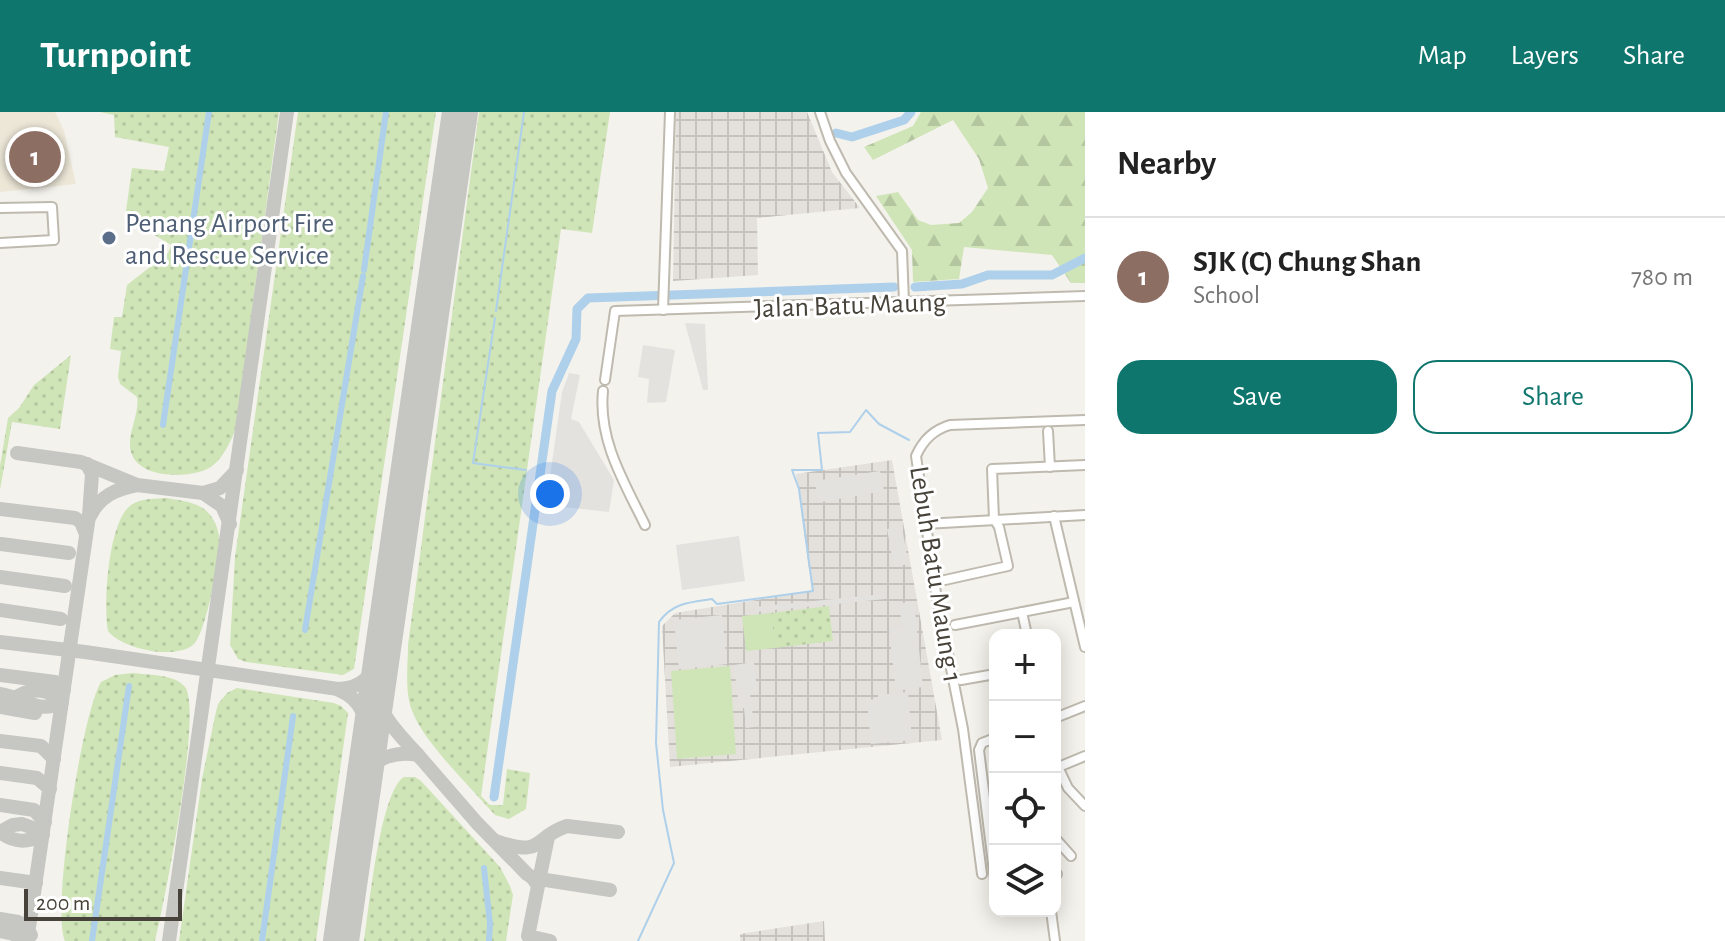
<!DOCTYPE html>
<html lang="en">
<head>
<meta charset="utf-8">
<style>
  body { margin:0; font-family:"Alegreya Sans",sans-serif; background:#f6f6f6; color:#222 }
  .controls { position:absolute; right:24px; bottom:24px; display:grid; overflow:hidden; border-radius:16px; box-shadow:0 4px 20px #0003 }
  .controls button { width:72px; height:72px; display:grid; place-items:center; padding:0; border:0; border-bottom:2px solid #e0e0e0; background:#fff; color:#222; font:40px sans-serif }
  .scale { position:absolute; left:24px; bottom:20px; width:158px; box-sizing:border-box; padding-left:8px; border:4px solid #48433a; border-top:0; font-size:22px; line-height:28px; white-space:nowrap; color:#48433a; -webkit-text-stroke:6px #fff; paint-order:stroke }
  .you { position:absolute; left:550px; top:382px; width:28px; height:28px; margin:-20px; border:6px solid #fff; border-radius:50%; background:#1a73e8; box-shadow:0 0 0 12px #1a73e833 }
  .badge { display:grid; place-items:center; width:52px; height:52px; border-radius:50%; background:#0f766e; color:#fff; font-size:26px; font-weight:700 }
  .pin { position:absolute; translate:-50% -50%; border:4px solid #fff; box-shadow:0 2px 8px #0006 }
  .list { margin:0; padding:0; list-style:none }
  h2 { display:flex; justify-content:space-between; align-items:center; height:104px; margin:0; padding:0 32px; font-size:34px }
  h2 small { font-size:26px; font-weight:400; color:#767676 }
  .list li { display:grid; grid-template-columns:52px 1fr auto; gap:24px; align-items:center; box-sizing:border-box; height:120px; padding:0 32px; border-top:2px solid #e0e0e0 }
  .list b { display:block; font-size:30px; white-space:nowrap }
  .list p { margin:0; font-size:26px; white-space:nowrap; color:#767676 }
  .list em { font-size:26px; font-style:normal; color:#767676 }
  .actions { display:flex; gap:16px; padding:24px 32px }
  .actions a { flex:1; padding:18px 0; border:2px solid #0f766e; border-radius:24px; text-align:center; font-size:28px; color:#0f766e }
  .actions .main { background:#0f766e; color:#fff }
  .icon { flex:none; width:44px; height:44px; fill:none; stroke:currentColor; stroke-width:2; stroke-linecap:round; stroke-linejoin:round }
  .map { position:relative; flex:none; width:1085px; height:829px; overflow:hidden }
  header { display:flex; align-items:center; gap:48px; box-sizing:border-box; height:112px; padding:0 40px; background:#0f766e; color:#fff }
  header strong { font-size:38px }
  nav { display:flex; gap:44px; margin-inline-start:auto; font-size:28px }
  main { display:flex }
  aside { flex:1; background:#fff }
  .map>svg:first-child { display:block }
  .industrial { fill:url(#industrial-grid) }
  .education { fill:#ece7d7 }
  .grass { fill:url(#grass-dots) }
  .forest { fill:url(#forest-firs) }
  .pitch { fill:#cfe5b8 }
  .parking { fill:#e4e2df }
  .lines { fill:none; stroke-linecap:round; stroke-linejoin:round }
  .stream { stroke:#aed0eb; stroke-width:2 }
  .canal { stroke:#aed0eb; stroke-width:6 }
  .river { stroke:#aed0eb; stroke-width:9 }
  .taxiway { stroke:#c6c6c2; stroke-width:14 }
  .runway { stroke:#c6c6c2; stroke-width:36 }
  .minor-casing { stroke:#bfbaaf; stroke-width:12 }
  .minor { stroke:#fff; stroke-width:8 }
  .service-dot { fill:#5c6f8a; stroke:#fff; stroke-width:3 }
  .labels { text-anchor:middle; stroke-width:6; stroke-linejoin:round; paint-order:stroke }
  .service-label { font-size:28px; fill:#4e5e75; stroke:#fff; text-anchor:start }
  .street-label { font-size:28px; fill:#48433a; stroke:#fff }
</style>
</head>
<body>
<header>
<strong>Turnpoint</strong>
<nav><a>Map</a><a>Layers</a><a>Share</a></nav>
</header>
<main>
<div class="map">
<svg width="1085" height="829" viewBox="0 0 1085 829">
  <defs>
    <pattern id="industrial-grid" width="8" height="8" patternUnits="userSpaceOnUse" patternTransform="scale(2)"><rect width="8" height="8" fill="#e4e1dd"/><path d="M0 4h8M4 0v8" fill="none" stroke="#c5c2be"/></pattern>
    <pattern id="grass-dots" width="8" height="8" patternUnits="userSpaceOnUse" patternTransform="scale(2)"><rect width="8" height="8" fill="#cfe5b8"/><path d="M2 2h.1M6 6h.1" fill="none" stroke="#b3c69f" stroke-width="1.8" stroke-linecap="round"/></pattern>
    <pattern id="forest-firs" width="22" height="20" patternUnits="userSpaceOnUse" patternTransform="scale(2)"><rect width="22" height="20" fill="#cfe5b8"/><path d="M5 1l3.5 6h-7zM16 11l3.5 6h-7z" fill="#b3c69f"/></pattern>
  </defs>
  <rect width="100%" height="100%" fill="#f4f2ec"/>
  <g class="industrial">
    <path d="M676 0H807L832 60 860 96 757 106 758 163 673 169Z"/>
    <path d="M892 348 942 628 670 655 662 514 675 501 812 479 796 362Z"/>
    <path d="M824 809 825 829H740V822Z"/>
  </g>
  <path class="education" d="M0 0H55L64 19 76 72 0 80Z"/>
  <g class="grass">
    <path d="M100 0H279L236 315C232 328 222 349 209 356 190 367 138 367 131 340 126 323 140 302 137 285L120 272 118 265 121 239 110 237 114 205H122L127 173 168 141 171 133 148 119 128 114 125 106 132 56 164 59 169 35 115 25 114 3Z"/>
    <path d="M298 0H436L354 557 343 563 246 550 238 547 230 533 235 445Z"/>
    <path d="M479 0H610L592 121 561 117 481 684 490 693H503L507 657 530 661 526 697 509 707 495 703C473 678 424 630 413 601 404 581 408 554 408 533Z"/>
    <path d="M71 243 60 317 12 310 0 378V354L8 306 19 296 34 273Z"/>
    <path d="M167 386C183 389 201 390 211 404 216 411 219 419 219 427 220 445 206 523 193 533 174 548 122 537 108 519 103 493 108 409 131 393 141 386 155 387 167 386Z"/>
    <path d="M829 494 833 529 775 536 771 501Z"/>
    <path d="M133 561C148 563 175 562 185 575 203 598 164 793 155 829H65C51 799 82 601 101 570L115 563Z"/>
    <path d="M237 576 334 591 341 594 348 601 316 829H179L202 667 215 604 218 592 227 581Z"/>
    <path d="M404 665H415L421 669 500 755 510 774 513 783 506 829H364C369 798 380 679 404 665Z"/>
  </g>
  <path class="forest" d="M921 0H1085V171H1071L1052 143 964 135 959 167 913 170 912 138 876 84 898 80 918 108 931 113 959 111 972 100 988 76 979 47 953 8 873 48 864 35 913 14Z"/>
  <g class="pitch">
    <path d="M771 501 775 536 746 539 742 504Z"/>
    <path d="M730 554 736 642 677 647 671 559Z"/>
  </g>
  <g class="parking">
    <path d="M685 211 705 212 708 278H703Z"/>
    <path d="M643 233 675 238 666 290 647 291 649 267 638 265Z"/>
    <path d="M569 261 580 263 571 307 579 310 614 368 609 400 546 393 562 280Z"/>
    <path d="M880 359 884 379 821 390 817 384 815 369Z"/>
    <path d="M902 414 908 452 894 455 887 417Z"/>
    <path d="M739 424 745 469 682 478 676 433Z"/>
    <path d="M884 482 885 487 755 500V495Z"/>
    <path d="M914 490 923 575 896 579 889 517 902 515 899 491Z"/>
    <path d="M722 503 727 552 679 557 674 508Z"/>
    <path d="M754 550 757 579 750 580 754 615 746 616 744 596H739L734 553Z"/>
    <path d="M908 580 912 628 871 632 867 588 878 587V583Z"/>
  </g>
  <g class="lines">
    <g class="stream">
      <path d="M496 199 524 0"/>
      <path d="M495 206 473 351 526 358"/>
      <path d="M638 829 674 751 663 698 656 631 659 510C672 491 690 490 712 487L717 492 813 479 799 377 792 358H822L818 321 850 320 866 298 879 312 909 328"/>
    </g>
    <g class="canal">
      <path d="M364 158 386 0"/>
      <path d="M163 313 209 0"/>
      <path d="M305 518 363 164"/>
      <path d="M484 756 490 812 489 829"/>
      <path d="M92 829 129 574"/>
      <path d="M262 829 293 604"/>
    </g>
    <g class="river">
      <path d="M836 21 852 25 904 8 911 0"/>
      <path d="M915 175 962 172 988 163H1052L1085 146"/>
      <path d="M494 685 552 279 576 227 577 197 588 186 894 175"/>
    </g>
    <g class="taxiway">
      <path d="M17 341 81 350 137 373 203 381"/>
      <path d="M0 397 75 406 81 410 86 422"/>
      <path d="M90 404C100 384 116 377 137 373"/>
      <path d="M230 412 222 394 203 381 220 376 237 358"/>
      <path d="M1 432 69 441"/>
      <path d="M0 465 65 474"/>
      <path d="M0 498 61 507"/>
      <path d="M0 530 85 540 338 577C365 576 373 561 383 539"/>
      <path d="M0 563 55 570 64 578"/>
      <path d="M339 578C363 588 366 607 369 630"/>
      <path d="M0 582C24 585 38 603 62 590 49 577 34 575 18 584"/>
      <path d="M0 595 35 601"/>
      <path d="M0 629 41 634 54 647"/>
      <path d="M418 643 477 711 527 762 533 766 610 778"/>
      <path d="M0 661 37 666 50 677"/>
      <path d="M364 666C371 645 398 639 418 643 400 623 373 599 378 570"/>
      <path d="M0 693 34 698 45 710"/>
      <path d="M22 712 36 717 43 723C27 731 14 731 0 720L13 713Z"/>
      <path d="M496 729C545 746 531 726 567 714L618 720"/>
      <path d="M0 766 36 771"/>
      <path d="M533 766 538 774 528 824 550 829"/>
      <path d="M538 773 548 725"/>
      <path d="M0 807 18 810 31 823"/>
      <path d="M0 819 14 822 21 829"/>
      <path d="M27 829 89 404 92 362 87 352"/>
      <path d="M169 829 287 0"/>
    </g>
    <path class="runway" d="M341 829 460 0"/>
    <defs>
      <g id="minor">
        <path d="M820 0 830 29 846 61 902 139 904 190"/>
        <path d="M0 96 52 95 54 128 0 131"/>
        <path d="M663 198 670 0"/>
        <path d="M605 268 615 199 1085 184"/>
        <path d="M603 279C598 328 624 370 645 413"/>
        <path d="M1048 319 1050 355"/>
        <path d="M1054 404 1085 535"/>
        <path d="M925 412 1085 403"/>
        <path d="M945 468 1008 454 999 415 994 407 992 357 1085 353"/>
        <path d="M1022 500 1027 523"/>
        <path d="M955 513 1074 490"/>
        <path d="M961 568 995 562"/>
        <path d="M1055 606 1085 594"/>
        <path d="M995 626 982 631 979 638 995 768"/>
        <path d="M1058 655 1068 676 1085 694"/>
        <path d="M1056 656 1085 644"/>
        <path d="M1055 726 1071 744"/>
        <path d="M982 762 963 617 936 481 916 344C923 328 933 318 950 313L1085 308"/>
        <path d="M1055 765 1057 762"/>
        <path d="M1051 799 1055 829"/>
      </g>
    </defs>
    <use href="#minor" class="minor-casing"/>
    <use href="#minor" class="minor"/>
  </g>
  <circle class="service-dot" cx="109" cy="126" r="8"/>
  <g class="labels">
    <g class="service-label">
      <text x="125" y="120">Penang Airport Fire<tspan x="125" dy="32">and Rescue Service</tspan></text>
    </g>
    <g class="street-label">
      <text transform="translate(850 192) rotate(-2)" y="10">Jalan Batu Maung</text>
      <text transform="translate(937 462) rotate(81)" y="10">Lebuh Batu Maung 1</text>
    </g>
  </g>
</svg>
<div class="controls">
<button>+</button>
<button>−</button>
<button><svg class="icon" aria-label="locate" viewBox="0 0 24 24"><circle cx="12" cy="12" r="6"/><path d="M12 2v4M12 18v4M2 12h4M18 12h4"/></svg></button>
<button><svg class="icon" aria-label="layers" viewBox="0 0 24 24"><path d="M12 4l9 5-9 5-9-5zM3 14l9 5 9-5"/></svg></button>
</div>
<div class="scale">200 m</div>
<div class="you"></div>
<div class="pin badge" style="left:35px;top:45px;background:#8d6e63">1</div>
</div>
<aside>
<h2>Nearby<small></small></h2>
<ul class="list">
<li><span class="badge" style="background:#8d6e63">1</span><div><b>SJK (C) Chung Shan</b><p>School</p></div><em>780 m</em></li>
</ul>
<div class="actions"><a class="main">Save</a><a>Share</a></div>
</aside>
</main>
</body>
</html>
